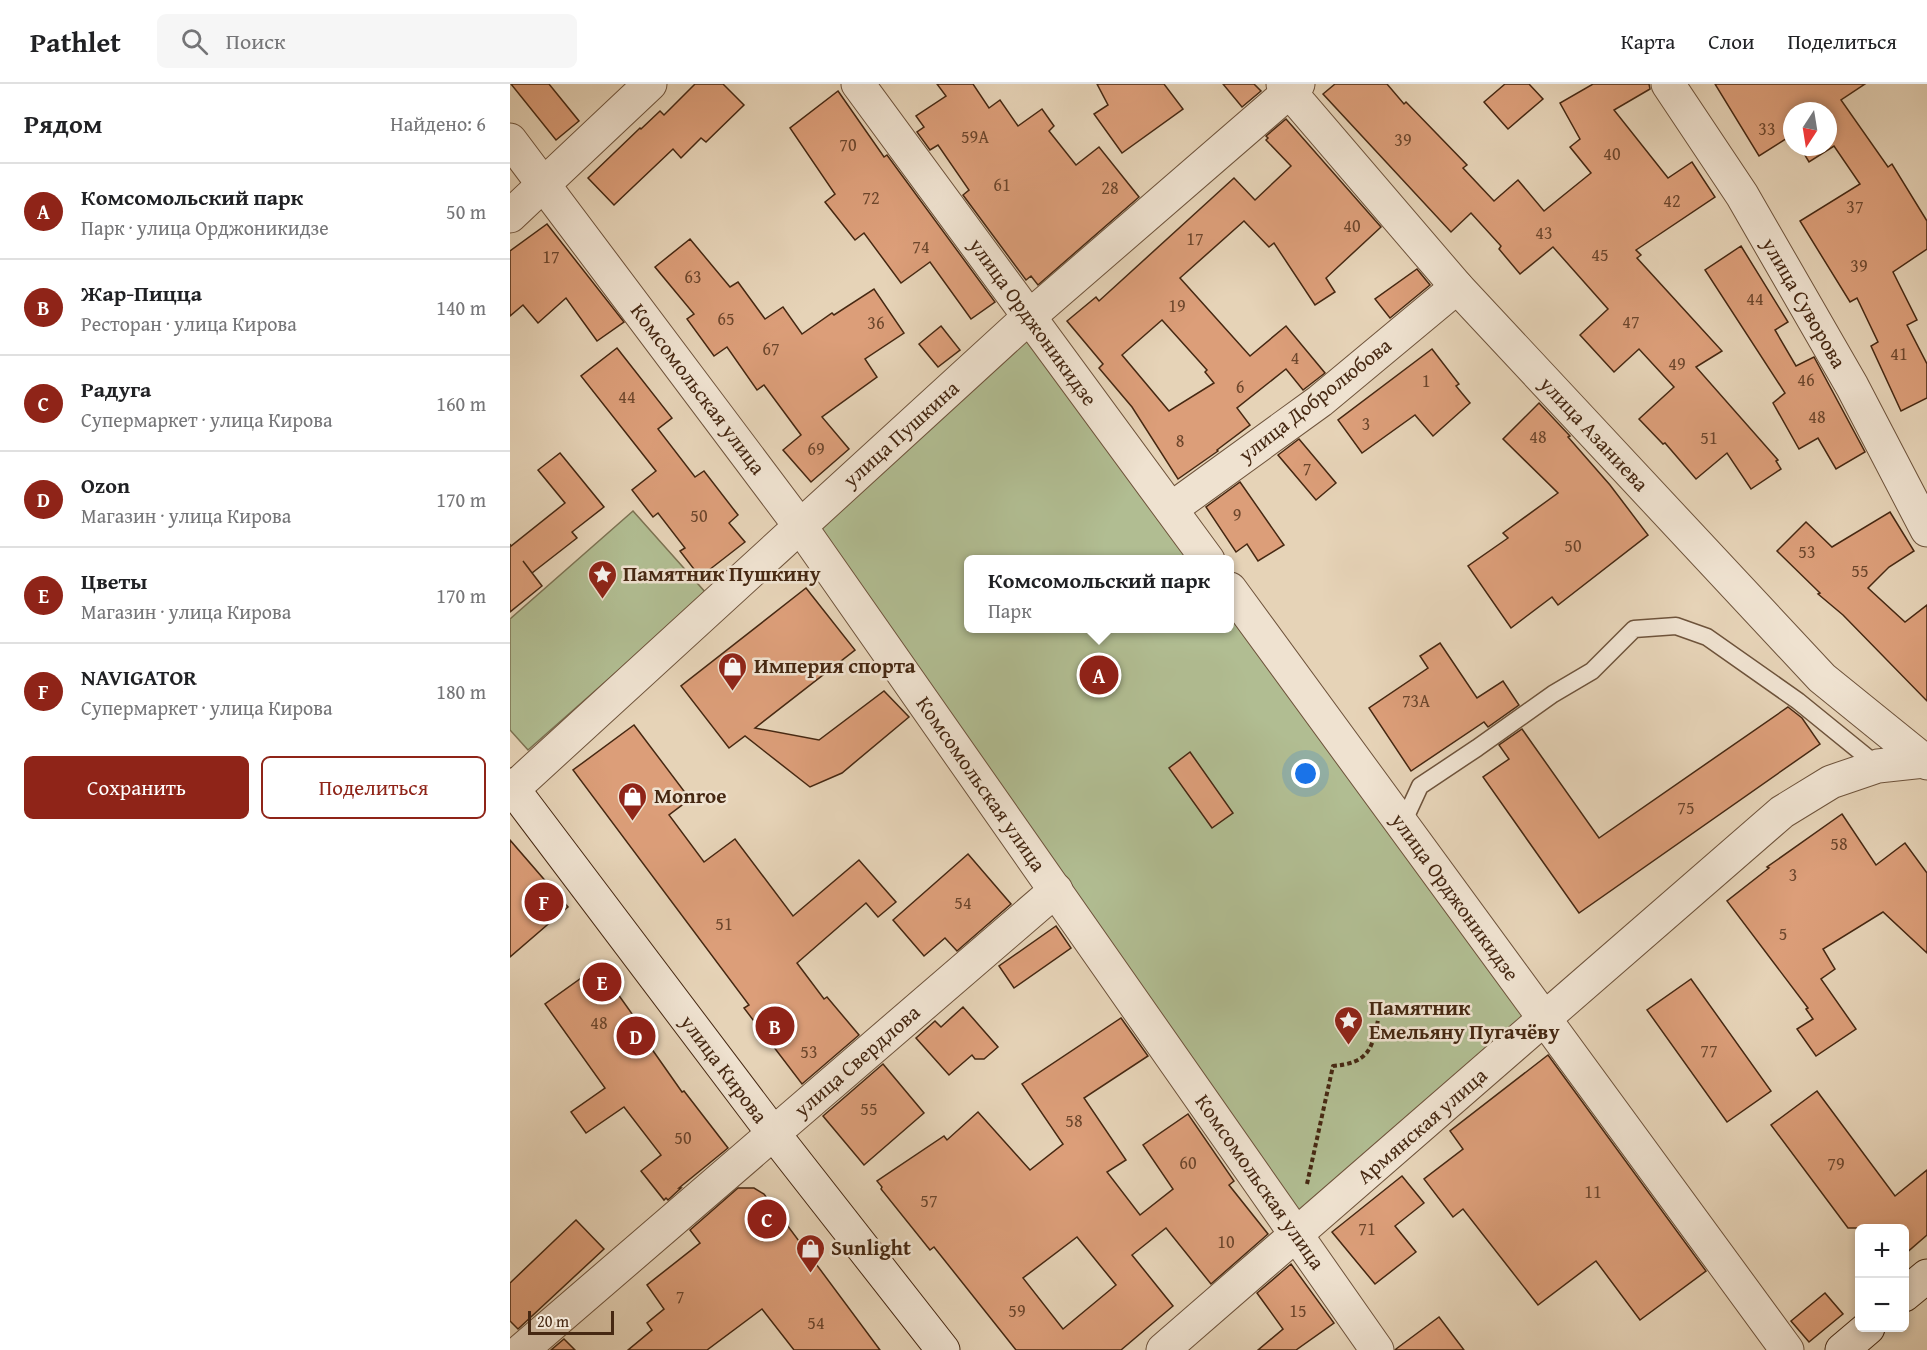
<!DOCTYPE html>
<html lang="ru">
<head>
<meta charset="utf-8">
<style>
  body { margin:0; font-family:"Gentium Book Plus",serif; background:#f6f6f6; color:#202124 }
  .controls { position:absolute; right:18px; bottom:18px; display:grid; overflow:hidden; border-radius:9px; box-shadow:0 3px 9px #0003 }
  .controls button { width:54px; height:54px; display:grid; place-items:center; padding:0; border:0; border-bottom:2px solid #e0e0e0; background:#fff; color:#202124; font:30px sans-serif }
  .compass { position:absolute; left:1273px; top:18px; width:54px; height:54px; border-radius:50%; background:#fff; box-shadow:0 3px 9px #0003; rotate:192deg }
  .scale { position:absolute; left:18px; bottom:15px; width:86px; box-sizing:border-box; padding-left:6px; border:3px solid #462812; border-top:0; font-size:16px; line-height:21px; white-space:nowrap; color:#462812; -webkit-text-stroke:4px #efe2d0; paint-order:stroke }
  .you { position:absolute; left:796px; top:690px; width:21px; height:21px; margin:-15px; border:4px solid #fff; border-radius:50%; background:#1a73e8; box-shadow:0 0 0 9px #1a73e833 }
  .badge { display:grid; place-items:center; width:39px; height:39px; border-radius:50%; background:#8f2418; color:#fff; font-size:20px; font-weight:700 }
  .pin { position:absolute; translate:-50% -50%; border:3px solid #fff; box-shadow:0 2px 6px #0006 }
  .popup { position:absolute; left:454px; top:471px; width:270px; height:78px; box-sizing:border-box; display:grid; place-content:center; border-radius:9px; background:#fff; filter:drop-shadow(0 2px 4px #0005); font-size:20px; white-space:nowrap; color:#757577 }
  .popup b { font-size:22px; color:#202124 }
  .popup::after { content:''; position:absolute; left:50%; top:100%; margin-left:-12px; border:12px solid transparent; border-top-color:#fff }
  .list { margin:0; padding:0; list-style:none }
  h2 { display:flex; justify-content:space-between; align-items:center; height:78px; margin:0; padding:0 24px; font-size:26px }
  h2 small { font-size:20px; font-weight:400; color:#757577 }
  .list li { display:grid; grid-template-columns:39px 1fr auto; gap:18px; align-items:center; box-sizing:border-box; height:96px; padding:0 24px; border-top:2px solid #e0e0e0 }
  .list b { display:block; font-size:22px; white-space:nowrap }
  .list p { margin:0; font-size:20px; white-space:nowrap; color:#757577 }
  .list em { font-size:20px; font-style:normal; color:#757577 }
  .actions { display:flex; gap:12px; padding:18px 24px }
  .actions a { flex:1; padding:14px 0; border:2px solid #8f2418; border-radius:9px; text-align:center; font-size:21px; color:#8f2418 }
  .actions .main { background:#8f2418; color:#fff }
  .icon { flex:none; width:33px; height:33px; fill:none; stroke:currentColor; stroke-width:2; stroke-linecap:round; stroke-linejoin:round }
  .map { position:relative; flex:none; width:1417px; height:1266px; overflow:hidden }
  header { display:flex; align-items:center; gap:36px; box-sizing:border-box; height:84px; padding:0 30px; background:#fff; border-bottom:2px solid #e0e0e0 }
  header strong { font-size:28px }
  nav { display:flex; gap:33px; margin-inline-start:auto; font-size:21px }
  .search { width:420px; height:54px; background:#f6f6f6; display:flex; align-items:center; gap:15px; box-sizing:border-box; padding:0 21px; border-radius:9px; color:#757577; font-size:22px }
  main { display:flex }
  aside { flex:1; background:#fff }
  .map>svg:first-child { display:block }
  .green { fill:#b1bd92; stroke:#7c7252; stroke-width:1.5 }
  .building { fill:#dc9e79; stroke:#462812; stroke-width:1.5; fill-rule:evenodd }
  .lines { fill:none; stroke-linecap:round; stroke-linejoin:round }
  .lane-casing { stroke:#6e533b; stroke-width:19 }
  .street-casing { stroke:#6e533b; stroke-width:35 }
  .secondary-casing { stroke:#462812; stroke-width:35 }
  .path { stroke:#462812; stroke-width:4; stroke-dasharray:4.5 3; stroke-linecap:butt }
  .lane { stroke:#efe2d0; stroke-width:16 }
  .street { stroke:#efe2d0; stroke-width:33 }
  .secondary { stroke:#efe2d0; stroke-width:33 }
  .labels { text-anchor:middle; stroke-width:5; stroke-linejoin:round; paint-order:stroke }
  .number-label { font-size:18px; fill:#6c462c }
  .street-label { font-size:21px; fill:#462812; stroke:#efe2d0 }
  .poi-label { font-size:21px; font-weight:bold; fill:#462812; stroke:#efe2d0; text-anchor:start }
</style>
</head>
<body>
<header>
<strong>Pathlet</strong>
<div class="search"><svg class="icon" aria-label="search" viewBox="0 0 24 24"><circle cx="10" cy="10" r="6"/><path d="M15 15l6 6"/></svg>Поиск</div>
<nav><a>Карта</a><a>Слои</a><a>Поделиться</a></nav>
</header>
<main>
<aside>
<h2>Рядом<small>Найдено: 6</small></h2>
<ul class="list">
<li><span class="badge">A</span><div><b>Комсомольский парк</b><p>Парк · улица Орджоникидзе</p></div><em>50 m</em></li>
<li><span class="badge">B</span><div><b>Жар-Пицца</b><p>Ресторан · улица Кирова</p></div><em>140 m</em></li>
<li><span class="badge">C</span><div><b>Радуга</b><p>Супермаркет · улица Кирова</p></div><em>160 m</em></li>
<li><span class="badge">D</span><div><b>Ozon</b><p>Магазин · улица Кирова</p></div><em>170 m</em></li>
<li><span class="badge">E</span><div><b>Цветы</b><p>Магазин · улица Кирова</p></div><em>170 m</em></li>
<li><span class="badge">F</span><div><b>NAVIGATOR</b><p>Супермаркет · улица Кирова</p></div><em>180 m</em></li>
</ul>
<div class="actions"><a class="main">Сохранить</a><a>Поделиться</a></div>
</aside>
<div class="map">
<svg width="1417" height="1266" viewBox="0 0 1417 1266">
  <rect width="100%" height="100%" fill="#e6d3b7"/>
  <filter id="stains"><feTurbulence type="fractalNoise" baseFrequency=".00333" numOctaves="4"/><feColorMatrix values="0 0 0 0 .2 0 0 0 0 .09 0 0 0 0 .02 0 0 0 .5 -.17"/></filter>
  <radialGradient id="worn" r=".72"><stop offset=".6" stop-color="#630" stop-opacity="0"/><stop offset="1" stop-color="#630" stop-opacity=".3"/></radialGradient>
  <g class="green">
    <path d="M520 232 698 475 458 476V544H720V505L1035 935 786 1151 290 442Z"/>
    <path d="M123 427 196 509 18 666 0 646V535Z"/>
  </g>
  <g class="building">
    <path d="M1 0H39L69 37 46 56Z"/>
    <path d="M185 0H213L234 21 196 58 191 54 171 74 163 65 104 121 78 94 130 44 131 45 150 27 154 31Z"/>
    <path d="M427 0H463L479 24 490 16 508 42 532 25 544 42 539 47 566 81 589 63 629 113 528 201 521 192 516 196 453 111 459 106 428 61 420 66 407 48 414 43 406 32 436 12Z"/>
    <path d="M587 0H654L673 25 612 69 584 30 598 21Z"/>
    <path d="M713 0H744L751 7 732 23Z"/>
    <path d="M825 0H877L894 20 896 18 957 81 953 84 984 117 1008 96 1034 127 1081 89 1060 63 1070 55 1050 19 1083 0H1139L1140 5 1104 26 1158 94 1182 78 1205 113 1126 166 1131 171 1127 174 1212 267 1186 283 1268 376 1266 377 1271 385 1241 405 1217 369 1186 395 1155 359 1153 360 1129 335 1164 303 1129 265 1104 288 1070 251 1098 225 1043 163 1010 190 989 165 991 162 961 129 941 148 813 10Z"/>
    <path d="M995 0H1019L1033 15 998 45 974 18Z"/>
    <path d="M1205 0H1355L1331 16 1378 83 1382 80 1417 137V165L1383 188 1407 236 1397 241 1417 280V314L1391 327 1361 262 1368 258 1347 214 1340 218 1290 137 1350 100 1324 62 1299 78 1290 63H1318V27H1282V51L1249 72Z"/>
    <path d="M328 7 374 73 377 71 485 218 461 235 420 178 391 199 354 149 345 156 315 118 325 110 280 44Z"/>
    <path d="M776 35 871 143 816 194 825 208 805 221 764 159 759 163 734 137 670 194 740 272 776 242 815 289 793 306 776 285 727 324 740 341 707 366 708 367 668 395 622 323 589 284 593 280 557 237 586 213 589 217 724 94 745 116 781 82 756 56 758 54 756 52ZM652 236 697 286 695 288 704 299 659 327 612 271Z"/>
    <path d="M37 140 114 238 87 257 56 214 28 239 13 221 0 232V167Z"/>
    <path d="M180 155 220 203 228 198 255 235 273 223 292 250 322 229 324 231 364 205 394 249 355 275 367 293 312 333 339 365 301 398 273 366 291 351 254 301 247 306 217 263 204 272 177 235 184 230 145 183Z"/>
    <path d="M1231 162 1278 238 1265 246 1286 282 1304 273 1355 368 1326 385 1308 354 1289 365 1263 319 1275 309 1195 186Z"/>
    <path d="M907 185 920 201 880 234 865 215Z"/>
    <path d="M431 242 450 266 428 283 409 260Z"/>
    <path d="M107 264 162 334 148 345 185 393 194 387 228 431 219 439 235 458 190 493 170 467 175 464 148 429 143 433 122 406 146 387 71 292Z"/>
    <path d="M922 265 949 300 946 302 960 319 923 352 905 331 852 369 828 336Z"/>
    <path d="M1029 319 1060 352 1058 353 1100 401 1138 451 1048 521 1042 513 1001 544 958 482 998 454 993 449 1048 409 993 355Z"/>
    <path d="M789 355 826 399 806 416 768 371Z"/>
    <path d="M50 369 94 423 62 448 67 454 22 489 13 477 32 502 0 528V460L1 462 55 419 28 386Z"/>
    <path d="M730 398 774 461 748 477 737 460 726 468 696 423Z"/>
    <path d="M1380 428 1404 467 1379 483 1358 504 1395 538 1417 521V617L1333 531 1308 510 1310 509 1267 467 1296 438 1322 463Z"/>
    <path d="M296 504 345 566 245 644 309 656 374 607 399 633 332 689 300 703 235 652 219 664 171 602Z"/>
    <path d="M930 559 967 614 993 597 1009 621 978 643 974 638 901 687 859 624 918 584 910 572Z"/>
    <path d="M1278 623 1292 634 1310 660 1069 829 973 693 999 675 989 661 1012 645 1089 754Z"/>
    <path d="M124 641 180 715 159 731 194 778 225 755 283 832 349 776 386 818 368 833 356 819 287 879 314 915 317 913 349 951 292 1000 234 924 239 921 63 686Z"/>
    <path d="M680 668 723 729 702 744 659 684Z"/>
    <path d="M1332 730 1366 781 1395 759 1417 789V869L1373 828 1313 865 1325 885 1311 895 1346 945 1306 972 1287 945 1303 935 1296 925 1298 924 1217 817 1259 784 1257 783Z"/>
    <path d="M0 756 58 823 0 873Z"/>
    <path d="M458 770 501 820 447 867 435 854 414 872 383 836Z"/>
    <path d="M546 842 561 864 504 904 489 882Z"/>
    <path d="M88 882 142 958 139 961 172 1008 174 1007 218 1064 169 1104H171L158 1116 156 1114 154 1116 131 1087 151 1071 114 1023 76 1049 61 1028 95 1004 35 920Z"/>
    <path d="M1181 895 1261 1007 1217 1038 1137 926Z"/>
    <path d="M453 923 488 963 474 975H465L462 971 439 991 406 954 425 937 431 943Z"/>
    <path d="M611 934 638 972 574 1014 616 1076 597 1088 630 1131 663 1105 633 1061 678 1030 724 1097 719 1101 758 1150 701 1200 656 1144 622 1171 663 1222 611 1266H506L424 1163 420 1166 371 1105 372 1103 367 1097 434 1052 437 1056 468 1028 520 1086 553 1060 512 1000ZM567 1153 606 1201 553 1245 513 1194Z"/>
    <path d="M1038 971 1196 1187 1130 1236 1086 1177 1028 1221 953 1125 943 1133 914 1095 953 1065 940 1047Z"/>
    <path d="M373 980 414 1029 354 1081 313 1032Z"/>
    <path d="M1307 1007 1385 1112 1417 1086V1151L1395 1170V1144H1338L1261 1041Z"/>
    <path d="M892 1092 914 1119 885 1142 906 1168 865 1200 822 1148Z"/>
    <path d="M228 1104H244L254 1110 370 1266H284L252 1225 197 1266H118L142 1246 137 1239 154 1225 137 1201 190 1159 180 1146Z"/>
    <path d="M66 1136 94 1165 8 1245 0 1237V1199Z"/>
    <path d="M781 1180 824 1239 786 1266H748L773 1245 747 1209Z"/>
    <path d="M1315 1209 1333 1230 1299 1258 1281 1237Z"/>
    <path d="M929 1233 954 1266H885L886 1265Z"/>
    <path d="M54 1255 65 1266H41Z"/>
  </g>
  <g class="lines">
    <defs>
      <path id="lane" d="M892 741 910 702 967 664 1043 610 1082 587 1124 545 1166 542 1197 553 1288 617 1368 682"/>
      <g id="street">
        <path d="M348 0 698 476"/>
        <path d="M773 0 947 203 1312 594 1417 679"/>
        <path d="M1158 0 1232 111 1342 302 1417 446"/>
        <path d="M0 56 290 442 867 1266"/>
        <path d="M0 132 140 0"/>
        <path d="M661 425 810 317 947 203"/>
        <path d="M720 505 1277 1266"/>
        <path d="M3 705 520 232 788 0"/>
        <path d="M12 1266 546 806"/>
        <path d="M653 1266 1272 728 1321 698 1368 682 1414 677"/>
      </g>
      <g id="secondary">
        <path d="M0 701 263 1049 433 1266"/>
        <path d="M1394 1211 1417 1192"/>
        <path d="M1332 1266 1358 1244"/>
      </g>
    </defs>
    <use href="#lane" class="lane-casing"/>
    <use href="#street" class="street-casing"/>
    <use href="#secondary" class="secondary-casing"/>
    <path class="path" d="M797 1100 823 982C857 979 862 967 868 936"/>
    <use href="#lane" class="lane"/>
    <use href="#street" class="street"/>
    <use href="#secondary" class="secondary"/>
  </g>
  <defs>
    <symbol id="sight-pin" viewBox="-11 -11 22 30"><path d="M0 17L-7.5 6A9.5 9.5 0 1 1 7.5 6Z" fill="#8f2418" stroke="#efe2d0"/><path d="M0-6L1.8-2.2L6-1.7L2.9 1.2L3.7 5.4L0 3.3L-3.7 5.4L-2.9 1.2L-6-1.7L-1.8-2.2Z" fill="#fff"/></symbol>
    <symbol id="shop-pin" viewBox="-11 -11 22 30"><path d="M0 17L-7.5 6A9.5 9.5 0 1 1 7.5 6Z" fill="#8f2418" stroke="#efe2d0"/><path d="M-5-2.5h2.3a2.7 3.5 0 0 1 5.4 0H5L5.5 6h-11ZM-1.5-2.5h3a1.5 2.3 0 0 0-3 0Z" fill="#fff"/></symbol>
  </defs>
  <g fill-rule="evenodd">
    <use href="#sight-pin" x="76" y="474" width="33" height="45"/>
    <use href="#shop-pin" x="206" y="566" width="33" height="45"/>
    <use href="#shop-pin" x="106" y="696" width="33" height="45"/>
    <use href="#sight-pin" x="822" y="920" width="33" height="45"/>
    <use href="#shop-pin" x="284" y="1148" width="33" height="45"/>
  </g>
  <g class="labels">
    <g class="number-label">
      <text x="1257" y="51">33</text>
      <text x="465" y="59">59А</text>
      <text x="893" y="62">39</text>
      <text x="338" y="67">70</text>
      <text x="1102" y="76">40</text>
      <text x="492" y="107">61</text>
      <text x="600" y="110">28</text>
      <text x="361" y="120">72</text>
      <text x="1162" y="123">42</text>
      <text x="1345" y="129">37</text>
      <text x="842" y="148">40</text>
      <text x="1034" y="155">43</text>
      <text x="685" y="161">17</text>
      <text x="411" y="169">74</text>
      <text x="1090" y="177">45</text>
      <text x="41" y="179">17</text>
      <text x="1349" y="188">39</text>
      <text x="183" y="199">63</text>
      <text x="1245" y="221">44</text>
      <text x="667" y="228">19</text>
      <text x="216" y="241">65</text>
      <text x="1121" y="244">47</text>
      <text x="366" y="245">36</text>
      <text x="261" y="271">67</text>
      <text x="1389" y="276">41</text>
      <text x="785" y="280">4</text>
      <text x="1167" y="286">49</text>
      <text x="1296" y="302">46</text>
      <text x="916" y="303">1</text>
      <text x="730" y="309">6</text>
      <text x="117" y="319">44</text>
      <text x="1307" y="339">48</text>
      <text x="856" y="346">3</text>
      <text x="1028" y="359">48</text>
      <text x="1199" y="360">51</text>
      <text x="670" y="363">8</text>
      <text x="306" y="371">69</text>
      <text x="797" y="391">7</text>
      <text x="727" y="437">9</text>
      <text x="189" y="438">50</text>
      <text x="1063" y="468">50</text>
      <text x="1297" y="474">53</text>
      <text x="1350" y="493">55</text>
      <text x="906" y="623">73А</text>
      <text x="1176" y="730">75</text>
      <text x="1329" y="766">58</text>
      <text x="1283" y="797">3</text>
      <text x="453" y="825">54</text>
      <text x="214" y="846">51</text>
      <text x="1273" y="856">5</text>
      <text x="89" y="945">48</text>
      <text x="1199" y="973">77</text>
      <text x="299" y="974">53</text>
      <text x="359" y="1031">55</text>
      <text x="564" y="1043">58</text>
      <text x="173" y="1060">50</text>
      <text x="678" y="1085">60</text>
      <text x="1326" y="1086">79</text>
      <text x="1083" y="1114">11</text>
      <text x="419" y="1123">57</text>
      <text x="857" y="1151">71</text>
      <text x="716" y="1164">10</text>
      <text x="170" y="1219">7</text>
      <text x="507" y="1233">59</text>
      <text x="788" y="1233">15</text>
      <text x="306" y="1245">54</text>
    </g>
    <g class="street-label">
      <text transform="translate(1294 219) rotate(60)" y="7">улица Суворова</text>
      <text transform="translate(523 238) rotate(54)" y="7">улица Орджоникидзе</text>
      <text transform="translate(188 305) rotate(53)" y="7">Комсомольская улица</text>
      <text transform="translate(805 316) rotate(-38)" y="7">улица Добролюбова</text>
      <text transform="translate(391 350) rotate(-42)" y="7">улица Пушкина</text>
      <text transform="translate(1084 350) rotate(47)" y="7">улица Азаниева</text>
      <text transform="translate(471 700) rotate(55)" y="7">Комсомольская улица</text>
      <text transform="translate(945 813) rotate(54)" y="7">улица Орджоникидзе</text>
      <text transform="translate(347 977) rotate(-41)" y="7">улица Свердлова</text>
      <text transform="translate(214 985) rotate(53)" y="7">улица Кирова</text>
      <text transform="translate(912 1042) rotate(-41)" y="7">Армянская улица</text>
      <text transform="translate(750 1098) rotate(55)" y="7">Комсомольская улица</text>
    </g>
    <g class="poi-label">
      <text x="113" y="497">Памятник Пушкину</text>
      <text x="244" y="589">Империя спорта</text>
      <text x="144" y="719">Monroe</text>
      <text x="859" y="931">Памятник<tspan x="859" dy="24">Емельяну Пугачёву</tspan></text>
      <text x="321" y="1171">Sunlight</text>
    </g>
  </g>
  <rect width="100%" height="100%" filter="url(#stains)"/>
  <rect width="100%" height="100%" fill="url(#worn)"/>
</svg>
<div class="controls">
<button>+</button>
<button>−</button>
</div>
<svg class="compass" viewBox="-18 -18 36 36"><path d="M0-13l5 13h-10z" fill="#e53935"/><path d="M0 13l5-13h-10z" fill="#757577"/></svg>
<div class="scale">20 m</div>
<div class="you"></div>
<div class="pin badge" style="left:589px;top:591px">A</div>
<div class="popup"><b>Комсомольский парк</b>Парк</div>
<div class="pin badge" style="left:265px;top:942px">B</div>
<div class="pin badge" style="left:257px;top:1135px">C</div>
<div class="pin badge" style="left:126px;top:952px">D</div>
<div class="pin badge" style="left:92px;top:898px">E</div>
<div class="pin badge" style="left:34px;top:818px">F</div>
</div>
</main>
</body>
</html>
